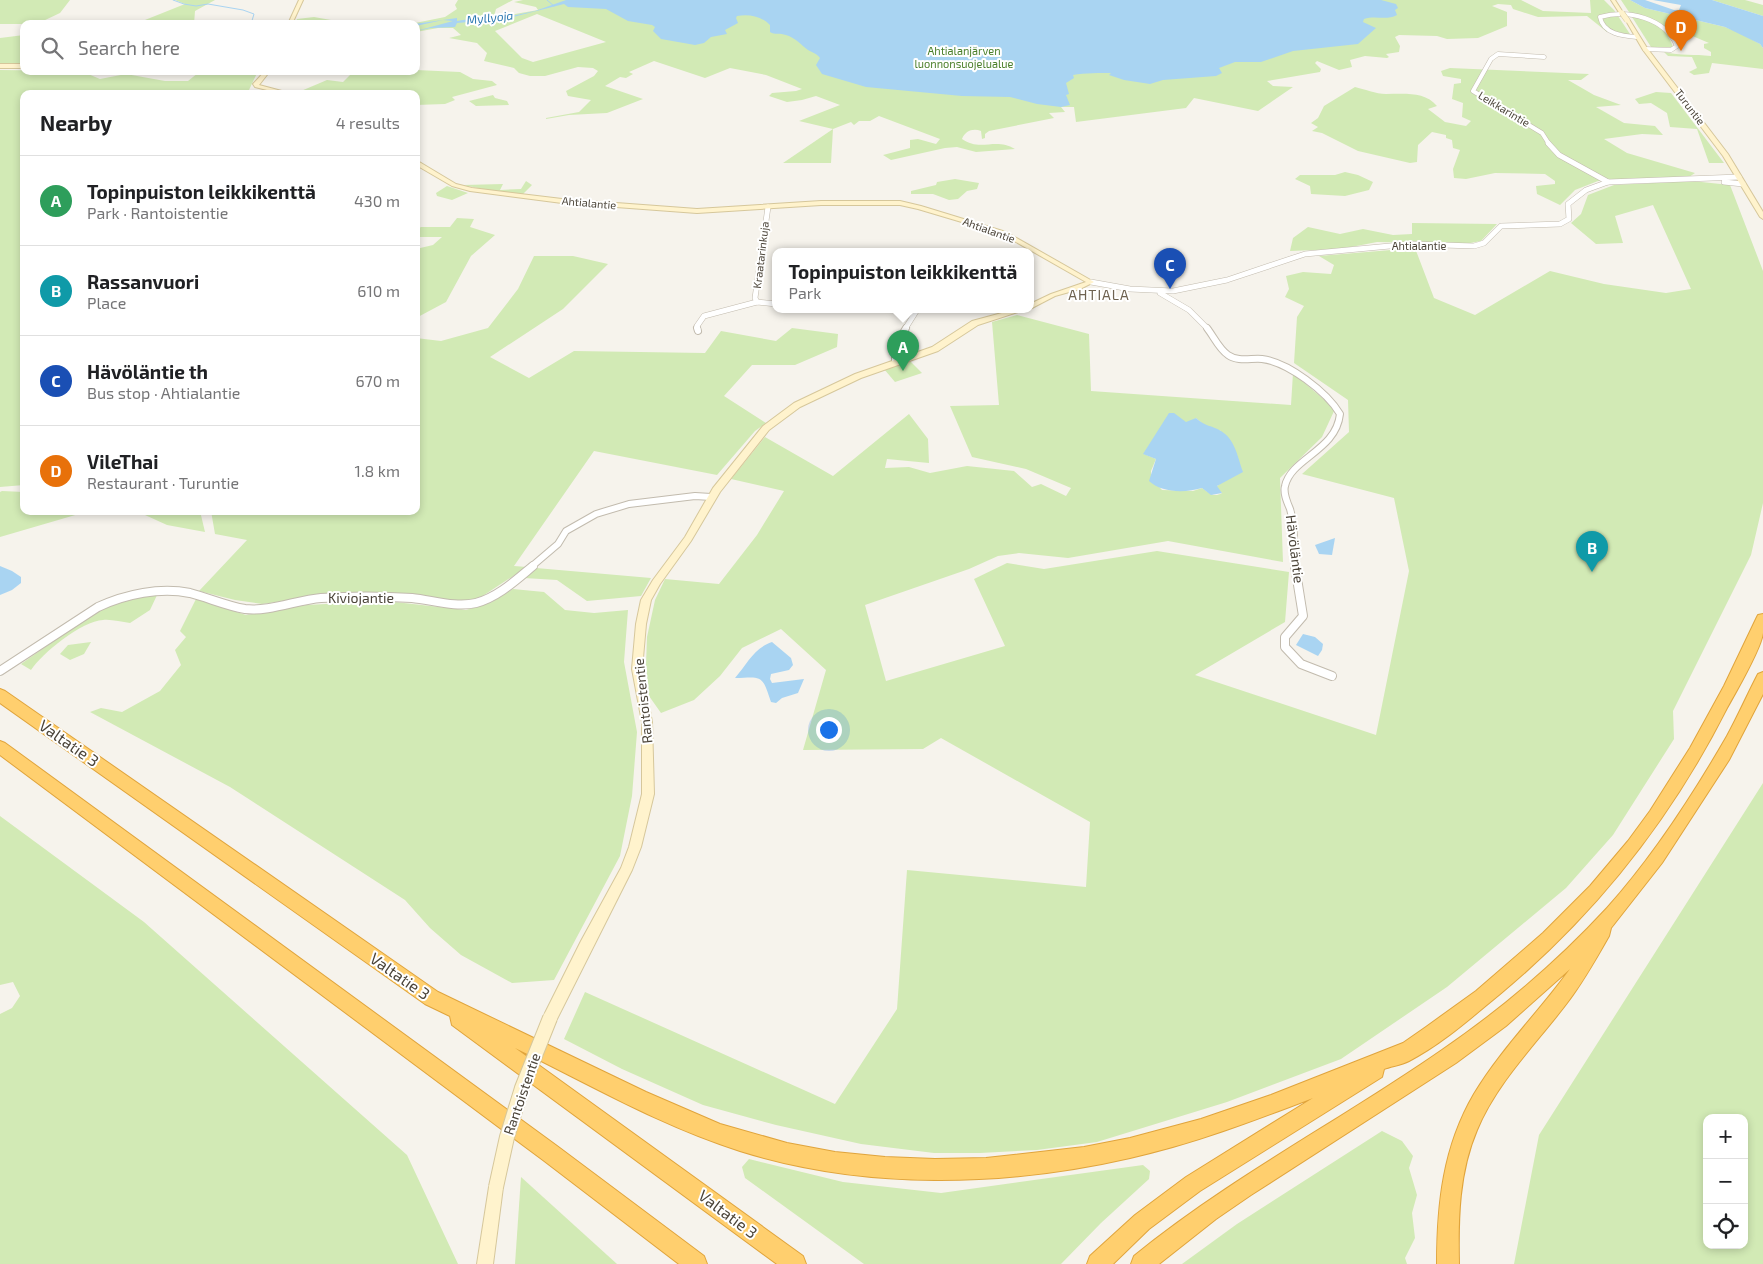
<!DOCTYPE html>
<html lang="en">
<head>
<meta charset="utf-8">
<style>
  body { margin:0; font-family:"Exo 2",sans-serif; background:#f2f2f2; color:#202124 }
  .controls { position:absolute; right:15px; bottom:15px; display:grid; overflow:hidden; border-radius:10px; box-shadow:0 2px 8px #0003 }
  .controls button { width:45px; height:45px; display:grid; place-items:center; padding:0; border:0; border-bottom:1px solid #e0e0e0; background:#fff; color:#202124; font:25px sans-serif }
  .you { position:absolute; left:828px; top:729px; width:18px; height:18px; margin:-12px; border:4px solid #fff; border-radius:50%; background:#1a73e8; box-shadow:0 0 0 8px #1a73e833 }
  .badge { display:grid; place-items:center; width:32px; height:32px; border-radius:50%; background:#d93025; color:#fff; font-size:16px; font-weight:700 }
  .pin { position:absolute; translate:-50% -41px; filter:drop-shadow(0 1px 2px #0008) }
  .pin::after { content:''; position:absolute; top:26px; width:18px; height:15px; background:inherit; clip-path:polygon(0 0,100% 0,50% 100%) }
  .popup { position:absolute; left:772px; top:248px; width:262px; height:65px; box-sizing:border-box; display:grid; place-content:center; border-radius:10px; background:#fff; filter:drop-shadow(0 1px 4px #0005); font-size:16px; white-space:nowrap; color:#757577 }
  .popup b { font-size:19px; color:#202124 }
  .popup::after { content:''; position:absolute; left:50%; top:100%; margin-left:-10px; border:10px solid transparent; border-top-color:#fff }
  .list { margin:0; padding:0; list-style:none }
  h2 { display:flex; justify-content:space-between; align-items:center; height:65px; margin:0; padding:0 20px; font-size:21px }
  h2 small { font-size:16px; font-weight:400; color:#757577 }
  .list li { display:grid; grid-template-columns:32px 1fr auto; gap:15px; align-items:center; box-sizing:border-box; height:90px; padding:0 20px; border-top:1px solid #e0e0e0 }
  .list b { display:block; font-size:19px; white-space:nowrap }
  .list p { margin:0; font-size:16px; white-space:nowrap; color:#757577 }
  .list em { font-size:16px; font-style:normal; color:#757577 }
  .icon { flex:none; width:28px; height:28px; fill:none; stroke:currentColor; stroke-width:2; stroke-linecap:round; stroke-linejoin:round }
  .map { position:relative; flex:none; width:1763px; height:1264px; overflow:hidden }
  .search { position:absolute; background:#fff; box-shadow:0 2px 8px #0003; left:20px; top:20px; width:400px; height:55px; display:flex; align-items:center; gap:12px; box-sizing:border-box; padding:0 18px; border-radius:10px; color:#757577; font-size:19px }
  .panel { position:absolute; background:#fff; box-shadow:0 2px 8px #0003; left:20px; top:90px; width:400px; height:425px; border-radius:10px }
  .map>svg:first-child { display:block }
  .green { fill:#d2eab5; fill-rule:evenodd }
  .water { fill:#a9d4f2 }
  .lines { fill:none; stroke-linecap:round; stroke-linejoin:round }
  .stream { stroke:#a9d4f2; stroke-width:1 }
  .street-far3-casing { stroke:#c2bbae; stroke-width:5 }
  .street-far2-casing { stroke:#c2bbae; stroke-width:6 }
  .street-far1-casing { stroke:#c2bbae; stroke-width:8 }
  .street-casing { stroke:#c2bbae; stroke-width:10 }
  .secondary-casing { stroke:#d6c79b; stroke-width:2 }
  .highway-casing { stroke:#e0a43c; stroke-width:2 }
  .street-far3 { stroke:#fff; stroke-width:4 }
  .street-far2 { stroke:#fff; stroke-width:5 }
  .street-far1 { stroke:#fff; stroke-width:6 }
  .street { stroke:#fff; stroke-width:8 }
  .secondary { fill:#fff3cd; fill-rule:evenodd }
  .highway { fill:#ffcf6e; fill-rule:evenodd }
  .secondary-bridge-far1-casing { stroke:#d6c79b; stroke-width:6; stroke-linecap:butt }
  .secondary-bridge-casing { stroke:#d6c79b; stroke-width:16; stroke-linecap:butt }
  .secondary-bridge-far1 { stroke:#fff3cd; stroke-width:5 }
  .secondary-bridge { stroke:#fff3cd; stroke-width:14 }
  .labels { text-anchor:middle; stroke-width:4; stroke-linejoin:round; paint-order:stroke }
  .far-park-label { font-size:11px; fill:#4a7f2a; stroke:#fff }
  .far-street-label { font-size:11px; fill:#4b4439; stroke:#fff }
  .far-water-label { font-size:12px; font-style:italic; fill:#2e7ab2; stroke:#fff }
  .far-quarter-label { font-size:14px; letter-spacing:1px; fill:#6e6250; stroke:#fff }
  .street-label { font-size:14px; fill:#4b4439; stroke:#fff }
  .near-street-label { font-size:16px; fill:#4b4439; stroke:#fff }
</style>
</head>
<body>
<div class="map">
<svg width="1763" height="1264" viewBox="0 0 1763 1264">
  <rect width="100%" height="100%" fill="#f6f3ec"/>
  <g class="green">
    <path d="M0 0H70L60 13 41 22 66 21 62 24H0Z"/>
    <path d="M175 0H215L195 11 194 24H135L185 4Z"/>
    <path d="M458 0H513L496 9 494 16 498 17 538 10 536 7 514 2 523 0H1521L1543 11 1591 13 1590 0H1604L1614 10 1630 34 1627 35 1611 30 1607 32 1587 16 1538 17 1513 9 1511 5 1498 4 1492 6 1507 12V26L1478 38 1447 39 1437 36 1399 35 1395 37 1400 46 1399 52 1386 54 1389 57 1387 58 1365 56 1350 60 1352 67 1339 70 1317 61 1315 63 1321 69 1320 72 1267 81 1273 86 1293 87 1258 111 1194 98 1186 108 1076 122 1074 107H1061L1065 112 1049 113 1054 118 989 131 985 134V138L982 139 981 131C973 128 965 131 962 139 980 152 996 137 1015 149L976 152 957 147 945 148 891 160 883 155 910 148V140L918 139 936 144 940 139 879 116 870 121H859L854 125 851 122 833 129 799 121 840 105 816 96 802 100 787 102 769 96 772 93 796 91 802 89 766 75 730 68 705 78 654 61 629 72 633 74 626 78 620 77 605 86 643 99 607 113 569 115 546 119V118L579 112 591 100 568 96 566 91 594 76 598 71 593 68 578 67 545 76H530L519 73 514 68 484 61 487 53 477 43 449 38 461 35 453 28H438L416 32V24H410L445 17 457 9 455 5ZM537 14 606 42 533 62 522 58 495 31Z"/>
    <path d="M1621 0H1630L1645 8 1725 27 1740 33 1760 44 1763 48V69L1712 63 1709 73 1694 75 1689 72 1697 68 1692 57 1668 56 1664 52C1681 56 1694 54 1711 56V52L1704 48V44L1709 43 1690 35 1678 34 1680 38H1676C1661 21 1652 20 1631 15Z"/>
    <path d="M1712 0H1745L1763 5V16Z"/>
    <path d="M314 17 331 20 394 24H295L297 19Z"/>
    <path d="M1632 17C1652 20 1666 27 1673 47H1651Z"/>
    <path d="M24 35V64L0 65V38Z"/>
    <path d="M1450 68 1589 74 1581 80H1568L1594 95 1621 105 1596 107 1624 123 1655 126 1663 135 1642 134 1604 139 1627 153 1695 173 1689 177 1598 181 1575 190 1560 205 1537 194 1536 186 1555 184V181L1545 174 1495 173 1466 179 1454 178 1453 169 1460 150 1453 148 1452 140 1446 138V135L1432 132 1418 145 1417 162 1410 163 1358 151 1322 133 1312 131 1318 127 1311 123 1318 118 1324 106 1355 87C1364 89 1376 94 1386 94 1403 94 1425 91 1437 106L1428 109 1445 122 1466 126 1471 121 1462 117 1463 103 1452 99 1454 84 1461 83V79L1443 76 1441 71Z"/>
    <path d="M0 70 81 71 100 79 126 74 165 81H188L198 73 258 71 249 90 268 94H24V485L0 487Z"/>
    <path d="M416 70 460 72 473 79 492 81 497 85 452 97 455 100 445 104 416 105V94H311L301 91 327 80 343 82 354 71Z"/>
    <path d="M1656 92 1671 93 1724 163H1709L1697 129 1670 127 1667 113 1651 103 1639 104 1635 99Z"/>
    <path d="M493 95 495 98 507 101 509 105 476 106 469 101Z"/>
    <path d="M833 129 831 163H783Z"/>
    <path d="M1345 172 1358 175 1373 182 1369 190 1345 196 1311 194 1310 186 1295 179 1300 175H1335Z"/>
    <path d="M955 179 979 183 977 189 967 191 958 199 949 200 933 194H911V191L936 185 937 182Z"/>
    <path d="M526 181 532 185 523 194 498 192 463 185 503 184 500 190 521 189Z"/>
    <path d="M1692 181 1730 185 1763 271V503L1751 555 1673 711 1674 739 1613 835 1566 888 1447 987 1341 1059 1227 1102 1097 1142 1037 1150 980 1153H934L861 1144 776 1125 703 1105 622 1069 564 1039 585 992 835 1104 897 1009 907 870 1086 887 1090 822 941 738 923 749 803 750 826 670 781 629 742 648 720 676 694 700 661 713 649 696 646 665 647 637 655 600 665 579 719 584 757 535 784 491 731 479 765 437 833 476 909 414 928 439 929 463 887 459 885 468 909 467 930 473 967 466 1014 471 1032 487 1041 484 1066 496 1071 488 1026 469 972 457 950 406 999 405 992 322 1017 315 1089 334 1091 391 1291 405 1293 373 1335 409 1322 437 1280 478 1283 562 1168 541 1068 558 1019 553 998 556 969 569 865 605 886 681 1005 646 974 579 1007 563 1044 569 1157 551 1289 572 1285 622 1195 675 1376 735 1409 571 1394 498 1302 474 1349 432 1348 400 1294 363 1297 317 1304 306 1285 297 1289 289 1286 276 1303 272 1331 274 1334 265 1319 256 1415 248 1434 298 1475 315 1550 271 1604 284 1666 293 1691 289 1653 205 1615 216 1623 243 1596 244 1571 223 1581 214 1588 195 1614 185ZM1196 418 1204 425 1221 431V483L1216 487 1222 493C1214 498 1209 493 1202 488L1193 491 1162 490 1151 478V471L1156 459 1144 454Z"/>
    <path d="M447 186 468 193 452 200 437 196 436 193Z"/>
    <path d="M457 218 474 219 470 227 495 235 471 256 446 302 416 318V249L433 245 442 237H417L416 230 421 227H450Z"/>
    <path d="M1412 223 1497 224 1481 241 1465 244 1377 242 1341 249 1290 251 1293 238 1308 227 1340 234 1363 229 1393 235 1412 234Z"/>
    <path d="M534 256H573L608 264 563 309 490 357 529 378 574 351 705 353 721 331 776 341 792 328 838 334 837 347 795 365H752L724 396 766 423 755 431 717 475 594 451 514 566 527 567 478 599 461 601 299 599 262 604 235 600 199 591 247 540 215 534 211 511H416V338L441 341 488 328 518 289Z"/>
    <path d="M910 361 922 373 895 382 884 369Z"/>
    <path d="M2 491 24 492V511H89L0 537V492Z"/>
    <path d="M126 511H200L205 532 167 525 145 515Z"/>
    <path d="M536 568 651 578 641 596 587 601 557 580 524 578Z"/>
    <path d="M513 589 544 592 565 610 594 613 628 610 624 662 637 732 632 796 620 856 554 980 512 983 461 955 430 928 405 900 230 787 90 712 101 708 122 712 160 691 181 665 175 650 186 637 180 631 196 599 246 615 306 605 386 601 466 610 492 602Z"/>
    <path d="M158 593 150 610 130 623C121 622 111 619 103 620 82 621 42 653 31 670L21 664 85 619 111 605Z"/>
    <path d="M91 642 84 654 70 660 60 654 68 645Z"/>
    <path d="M1763 783V1264H1514L1539 1135ZM1707 1118H1744V1245H1707Z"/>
    <path d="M0 816 144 922 407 1155 458 1264H0V1014L12 1008 20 996 13 982 0 985Z"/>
    <path d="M1382 1131 1402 1141 1413 1156 1409 1168 1417 1195 1412 1213 1415 1238 1405 1258 1407 1264H1182L1237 1224Z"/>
    <path d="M749 1159 843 1182 941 1193 1143 1165 1150 1171 1149 1179 1101 1223 1061 1264H864L745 1178 742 1167Z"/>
    <path d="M521 1177 617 1264H515Z"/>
  </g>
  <g class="water">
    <path d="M566 0H1381L1396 4 1398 8 1395 10 1397 15C1386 21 1376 15 1364 19L1363 22 1376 28 1358 44 1293 51 1261 62H1235L1219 68 1222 73 1216 76 1163 80 1150 84 1124 80 1109 75 1111 73C1100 73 1085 73 1073 75L1074 78 1066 83 1069 94 1066 95 1070 105 1061 107 1037 104 1010 97 962 96 866 87 822 74 816 65 820 58C816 53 813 53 808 50 801 45 796 38 786 35 780 33 775 35 770 32V25C761 16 749 14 737 16L736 18 738 23 725 30 727 34 711 37 704 43 695 45 661 39 653 31 655 27 652 25 628 21 606 9 568 7 564 4 505 19 457 23 455 27 431 28 416 31 453 21 443 20 416 26V24H414L457 18V21L469 19 507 17 535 11Z"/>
    <path d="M1630 0H1645L1674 10H1679L1681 5 1653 0H1712L1763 16V48L1760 44 1725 27 1645 8Z"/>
    <path d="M1169 413H1174L1186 422 1196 418C1206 427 1211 425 1221 431 1235 439 1238 458 1243 472L1217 486 1222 493 1211 495 1202 488C1185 493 1162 493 1149 481L1156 459 1143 454Z"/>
    <path d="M1335 538 1332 555 1319 554 1315 545Z"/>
    <path d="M0 566 12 571 21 577V583L12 590 0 595Z"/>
    <path d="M1303 634 1315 637 1323 644 1322 650 1318 656 1296 645Z"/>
    <path d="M772 642 791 658 793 665 789 670 771 674 770 679 772 683 804 679 798 693 782 698 776 703 771 702C762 674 762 677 735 678 747 664 754 648 772 642Z"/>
  </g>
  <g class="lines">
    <g class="stream">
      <path d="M173 0 184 4 196 6 208 4 243 10 254 14 251 24"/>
      <path d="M547 0 554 6"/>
    </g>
    <defs>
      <g id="street-far3">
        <path d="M1637 37C1623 36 1603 34 1600 17 1628 9 1665 18 1677 46L1671 50 1645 49"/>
        <path d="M1544 57 1498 54 1491 59 1473 91 1542 133 1549 144"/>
      </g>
      <g id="street-far2">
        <path d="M1548 143 1559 155 1608 182"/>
        <path d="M1724 182 1743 184"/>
        <path d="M1091 282 1130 289 1173 291 1227 280 1305 254 1411 244 1474 246 1484 243 1501 226 1560 224 1569 219 1568 204 1586 190 1608 182 1739 177"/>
        <path d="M1160 293 1189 310 1208 329"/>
        <path d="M757 302 755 298 768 207"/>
        <path d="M698 329 697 326 704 316 757 302 776 304"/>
        <path d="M905 329 917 310"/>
      </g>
      <g id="street-far1">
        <path d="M697 328 698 331"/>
        <path d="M1207 328C1214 337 1219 349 1228 355 1238 362 1251 358 1262 359 1288 362 1327 392 1340 414 1336 451 1291 458 1285 486 1283 493 1287 502 1290 509 1296 527 1293 548 1295 567"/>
        <path d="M895 362V346L906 328"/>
        <path d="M531 567 558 544 566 531 596 514 629 504 695 496 711 497"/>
      </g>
      <g id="street">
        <path d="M1295 566 1303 616 1285 637V647L1301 664 1332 676"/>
        <path d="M0 671 98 607C126 594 160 587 190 593 209 598 227 606 245 609 269 612 297 600 321 598 350 596 382 596 412 598 432 600 456 608 476 603 498 597 516 580 533 566"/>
      </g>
      <g id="secondary">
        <path d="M299 0H303L292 24H288Z"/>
        <path d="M1611 0H1615L1624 14H1620Z"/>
        <path d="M1625 19H1629L1647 48 1728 154 1763 212V219L1760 217 1723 156 1643 50Z"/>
        <rect x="0" y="64" width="24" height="4"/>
        <path d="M265 71H270L259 85 293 94H283L255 87 253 84Z"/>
        <path d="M416 160 456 184 472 188 562 199 697 209 821 201H900L921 206 1006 232 1094 282 1080 289 1055 296 1030 309V304L1051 294 1086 282 1002 234 918 209 900 205H821L697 213 562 203 470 191 452 186 416 165Z"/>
        <path d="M1013 310H1024L978 325 938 351 861 378 800 407 769 430 720 492 691 541 660 584 651 600 646 624 642 669 652 722 654 794 641 847 632 870 555 1023 550 1025 545 1023 543 1018 545 1013 581 941 621 868 629 847 642 794V722L632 669 636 624 641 600 653 580 685 537 713 488 763 426 794 403 855 374 932 347 972 321Z"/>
        <path d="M496 1180 501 1182 503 1187 493 1264H477L489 1187 491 1182Z"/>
      </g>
      <g id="highway">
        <path d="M1763 614C1763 620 1763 627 1763 633 1761 649 1736 692 1727 708 1671 819 1596 914 1500 994 1472 1017 1442 1044 1409 1061 1401 1065 1392 1066 1384 1069L1382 1077 1200 1191 1149 1229 1113 1264H1087L1090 1256 1135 1215 1186 1177 1313 1098C1253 1121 1193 1144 1130 1158 1004 1187 864 1190 740 1151 661 1126 589 1084 515 1048L803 1256 806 1264H777L452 1025 450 1016 425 1004 0 703V689L5 691 438 992 646 1092 720 1124 787 1143 835 1152 885 1157 935 1159 986 1158 1084 1147 1130 1138 1201 1119 1271 1095 1403 1043 1426 1027 1476 991 1543 933 1590 886 1628 841 1650 811 1690 748 1724 686 1756 619 1758 615Z"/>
        <path d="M1763 672V694L1729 760 1662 863 1611 928 1609 936C1596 959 1583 982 1567 1003 1536 1044 1497 1082 1477 1130 1459 1172 1458 1218 1459 1264H1437C1437 1204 1443 1147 1474 1094 1501 1049 1539 1012 1570 969L1506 1026 1456 1063 1251 1195 1216 1219 1159 1264H1131L1134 1256C1231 1177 1340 1121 1442 1050 1502 1009 1558 961 1607 908 1652 858 1693 795 1727 736 1738 716 1747 695 1758 674Z"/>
        <path d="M0 741 5 743 557 1146 704 1256 707 1264H679L543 1160 0 755Z"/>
      </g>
    </defs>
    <use href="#street-far3" class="street-far3-casing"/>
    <use href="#street-far2" class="street-far2-casing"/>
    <use href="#street-far1" class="street-far1-casing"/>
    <use href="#street" class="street-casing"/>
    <use href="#secondary" class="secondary-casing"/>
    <use href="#highway" class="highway-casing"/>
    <use href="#street-far3" class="street-far3"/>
    <use href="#street-far2" class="street-far2"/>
    <use href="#street-far1" class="street-far1"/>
    <use href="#street" class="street"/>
    <use href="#secondary" class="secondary"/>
    <use href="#highway" class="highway"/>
    <defs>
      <path id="secondary-bridge-far1" d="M1622 13 1627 20"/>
      <path id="secondary-bridge" d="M496 1187 507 1137 522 1088 550 1018"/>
    </defs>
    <use href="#secondary-bridge-far1" class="secondary-bridge-far1-casing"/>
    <use href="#secondary-bridge" class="secondary-bridge-casing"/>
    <use href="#secondary-bridge-far1" class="secondary-bridge-far1"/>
    <use href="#secondary-bridge" class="secondary-bridge"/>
  </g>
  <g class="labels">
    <g class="far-park-label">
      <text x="964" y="55">Ahtialanjärven<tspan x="964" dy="13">luonnonsuojelualue</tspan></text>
    </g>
    <g class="far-street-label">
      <text transform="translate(1690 107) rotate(53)" y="4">Turuntie</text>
      <text transform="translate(1504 109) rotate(31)" y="4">Leikkarintie</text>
      <text transform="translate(589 203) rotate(5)" y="4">Ahtialantie</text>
      <text transform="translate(989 230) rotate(20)" y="4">Ahtialantie</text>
      <text x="1419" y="250">Ahtialantie</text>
      <text transform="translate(761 255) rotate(-83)" y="4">Kraatarinkuja</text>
    </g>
    <g class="far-water-label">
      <text transform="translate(490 18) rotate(-6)" y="4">Myllyoja</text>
    </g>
    <g class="far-quarter-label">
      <text x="1099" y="300">AHTIALA</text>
    </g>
    <g class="street-label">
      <text transform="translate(1295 549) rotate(83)" y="5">Hävöläntie</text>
      <text x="361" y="603">Kiviojantie</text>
      <text transform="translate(643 701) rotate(-96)" y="5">Rantoistentie</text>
      <text transform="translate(522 1094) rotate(-71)" y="5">Rantoistentie</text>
    </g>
    <g class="near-street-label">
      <text transform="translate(69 743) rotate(35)" y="6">Valtatie 3</text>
      <text transform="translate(400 976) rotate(35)" y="6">Valtatie 3</text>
      <text transform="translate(728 1214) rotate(37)" y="6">Valtatie 3</text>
    </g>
  </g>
</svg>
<div class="controls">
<button>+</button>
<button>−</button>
<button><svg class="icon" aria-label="locate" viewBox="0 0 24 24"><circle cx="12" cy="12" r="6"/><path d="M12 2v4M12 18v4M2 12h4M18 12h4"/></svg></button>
</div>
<div class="you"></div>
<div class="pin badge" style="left:903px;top:371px;background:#2e9e5b">A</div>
<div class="popup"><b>Topinpuiston leikkikenttä</b>Park</div>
<div class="pin badge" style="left:1592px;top:572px;background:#0f9aa8">B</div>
<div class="pin badge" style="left:1170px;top:289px;background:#1a4fb4">C</div>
<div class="pin badge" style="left:1681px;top:51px;background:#e8710a">D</div>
<div class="search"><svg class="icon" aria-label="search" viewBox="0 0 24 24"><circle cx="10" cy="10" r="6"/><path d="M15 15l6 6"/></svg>Search here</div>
<section class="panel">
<h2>Nearby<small>4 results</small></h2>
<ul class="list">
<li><span class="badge" style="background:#2e9e5b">A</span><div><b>Topinpuiston leikkikenttä</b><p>Park · Rantoistentie</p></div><em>430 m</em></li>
<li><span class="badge" style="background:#0f9aa8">B</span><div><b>Rassanvuori</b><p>Place</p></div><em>610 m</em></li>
<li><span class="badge" style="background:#1a4fb4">C</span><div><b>Hävöläntie th</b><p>Bus stop · Ahtialantie</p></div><em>670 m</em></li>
<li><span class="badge" style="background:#e8710a">D</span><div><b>VileThai</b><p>Restaurant · Turuntie</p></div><em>1.8 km</em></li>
</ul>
</section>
</div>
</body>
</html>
